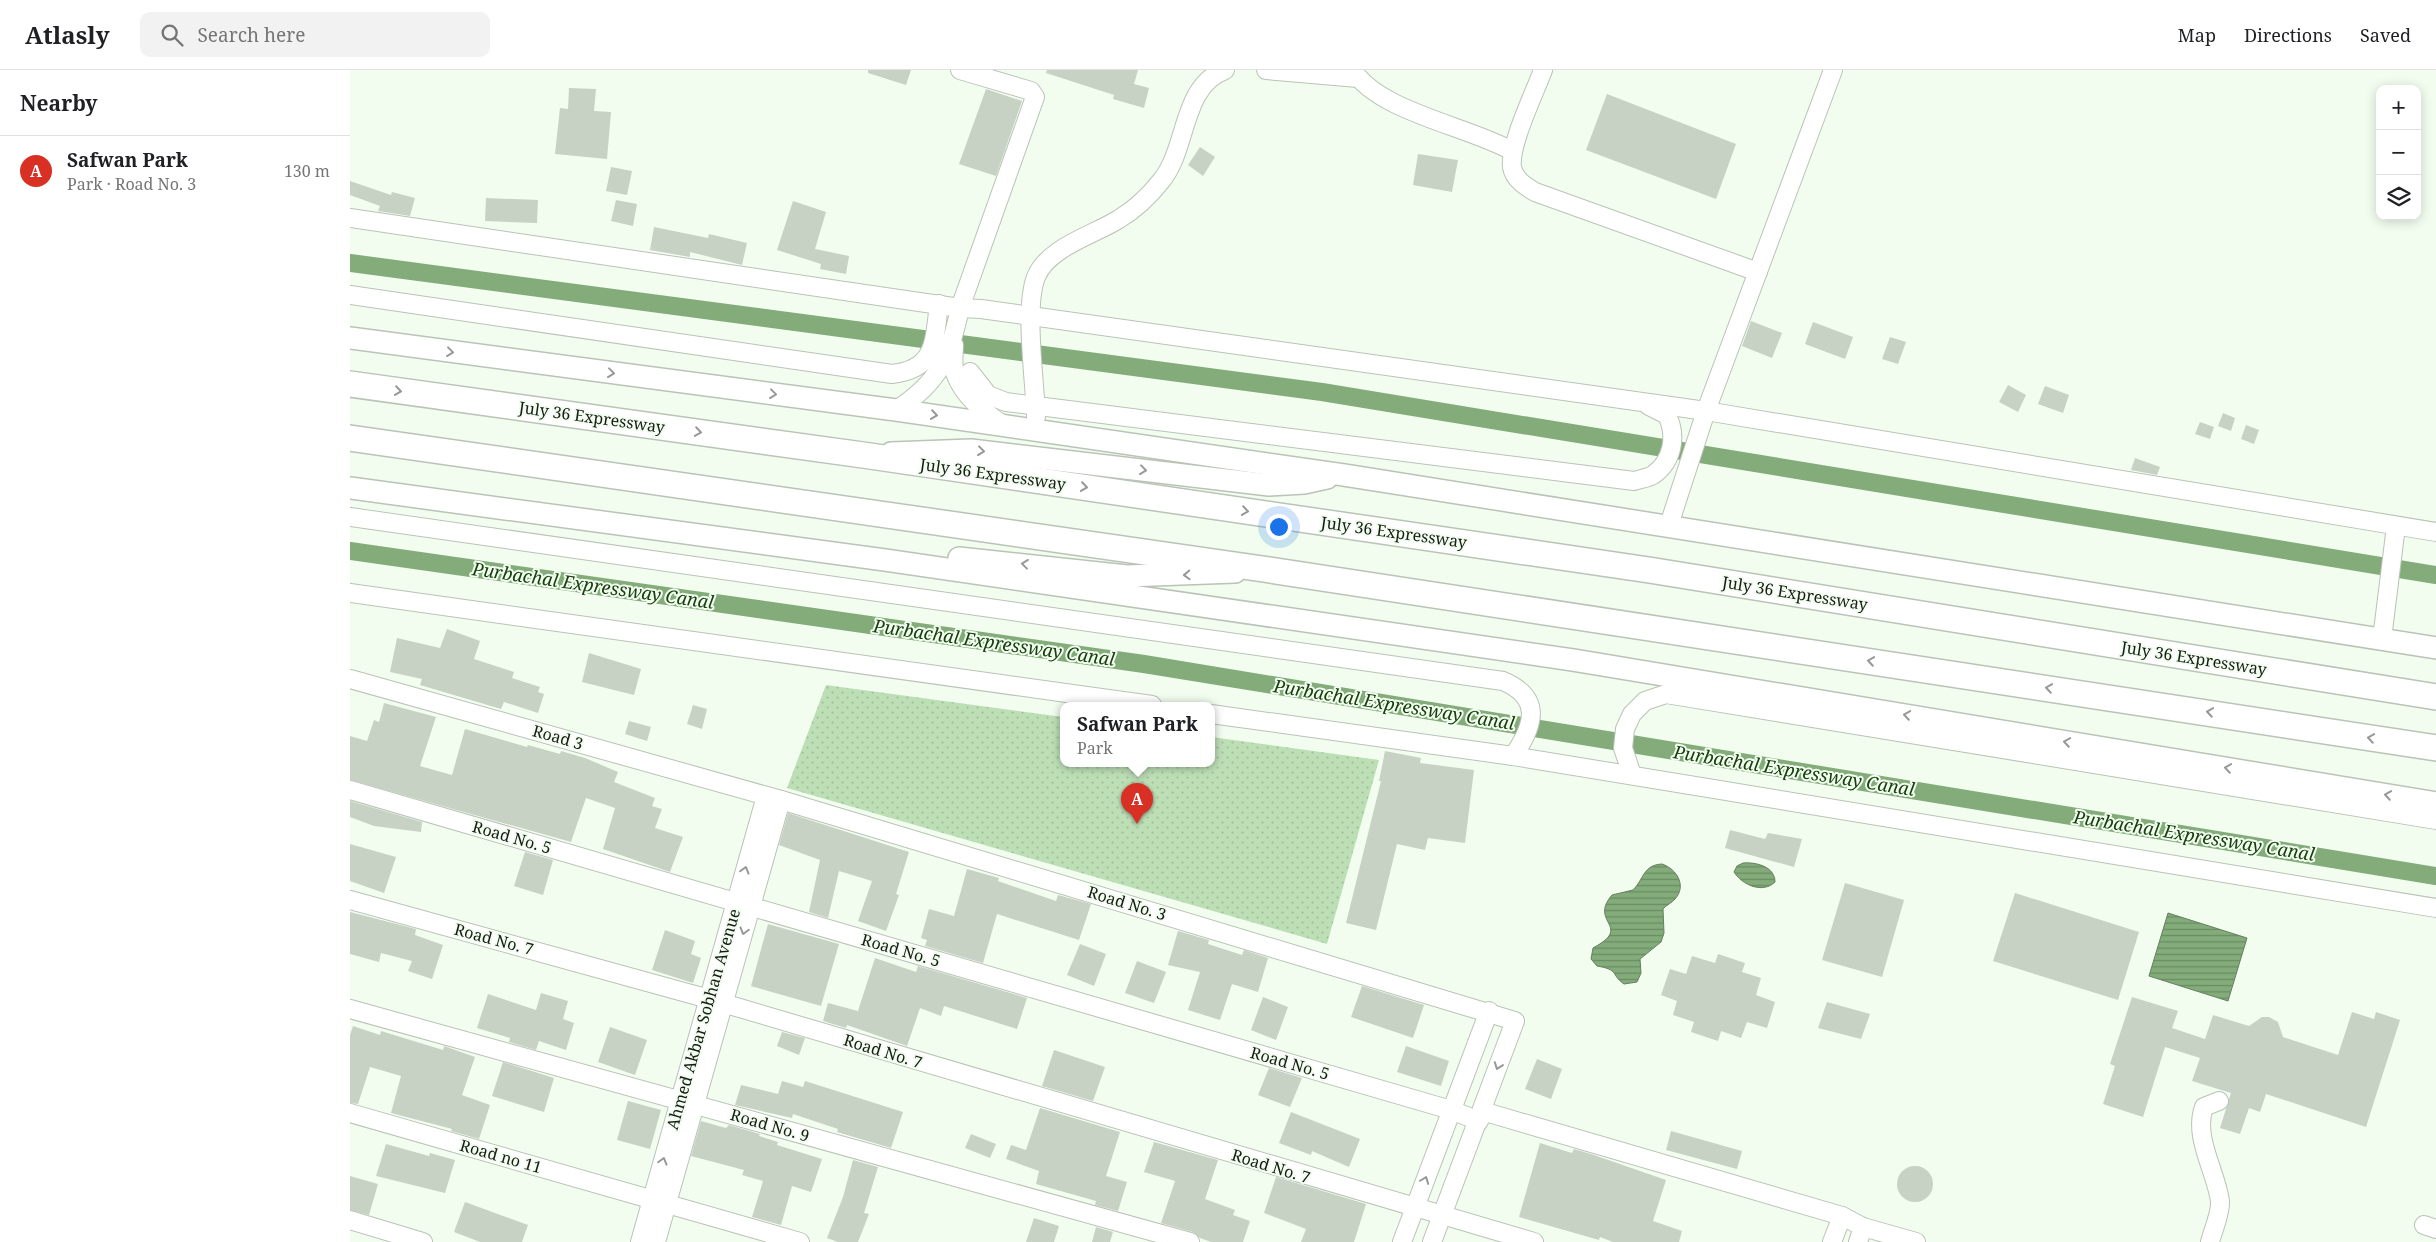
<!DOCTYPE html>
<html lang="en">
<head>
<meta charset="utf-8">
<style>
  body { margin:0; font-family:"Noto Serif",serif; background:#f2f2f2; color:#202124 }
  .controls { position:absolute; right:15px; top:15px; display:grid; overflow:hidden; border-radius:10px; box-shadow:0 2px 12px #0003 }
  .controls button { width:45px; height:45px; display:grid; place-items:center; padding:0; border:0; border-bottom:1px solid #e0e0e0; background:#fff; color:#202124; font:25px sans-serif }
  .you { position:absolute; left:928px; top:456px; width:18px; height:18px; margin:-12px; border:4px solid #fff; border-radius:50%; background:#1a73e8; box-shadow:0 0 0 8px #1a73e833 }
  .badge { display:grid; place-items:center; width:32px; height:32px; border-radius:50%; background:#d93025; color:#fff; font-size:16px; font-weight:700 }
  .pin { position:absolute; translate:-50% -41px; filter:drop-shadow(0 1px 2px #0008) }
  .pin::after { content:''; position:absolute; top:26px; width:18px; height:15px; background:inherit; clip-path:polygon(0 0,100% 0,50% 100%) }
  .popup { position:absolute; left:710px; top:632px; width:155px; height:65px; box-sizing:border-box; display:grid; place-content:center; border-radius:10px; background:#fff; filter:drop-shadow(0 1px 4px #0005); font-size:16px; white-space:nowrap; color:#757577 }
  .popup b { font-size:19px; color:#202124 }
  .popup::after { content:''; position:absolute; left:50%; top:100%; margin-left:-10px; border:10px solid transparent; border-top-color:#fff }
  .list { margin:0; padding:0; list-style:none }
  h2 { display:flex; justify-content:space-between; align-items:center; height:65px; margin:0; padding:0 20px; font-size:21px }
  h2 small { font-size:16px; font-weight:400; color:#757577 }
  .list li { display:grid; grid-template-columns:32px 1fr auto; gap:15px; align-items:center; box-sizing:border-box; height:70px; padding:0 20px; border-top:1px solid #e0e0e0 }
  .list b { display:block; font-size:19px; white-space:nowrap }
  .list p { margin:0; font-size:16px; white-space:nowrap; color:#757577 }
  .list em { font-size:16px; font-style:normal; color:#757577 }
  .icon { flex:none; width:28px; height:28px; fill:none; stroke:currentColor; stroke-width:2; stroke-linecap:round; stroke-linejoin:round }
  .map { position:relative; flex:none; width:2086px; height:1172px; overflow:hidden }
  header { display:flex; align-items:center; gap:30px; box-sizing:border-box; height:70px; padding:0 25px; background:#fff; border-bottom:1px solid #e0e0e0 }
  header strong { font-size:24px }
  nav { display:flex; gap:28px; margin-inline-start:auto; font-size:18px }
  .search { width:350px; height:45px; background:#f2f2f2; display:flex; align-items:center; gap:12px; box-sizing:border-box; padding:0 18px; border-radius:10px; color:#757577; font-size:19px }
  main { display:flex }
  aside { flex:1; background:#fff }
  .map>svg:first-child { display:block }
  .park { fill:url(#park-dots) }
  .water { fill:url(#water-rules); stroke:#63815c }
  .lines { fill:none; stroke-linecap:round; stroke-linejoin:round }
  .canal { stroke:#83ac7a; stroke-width:18 }
  .building { fill:#c7d2c5 }
  .minor-casing { stroke:#b9c3b6; stroke-width:20 }
  .major-casing { stroke:#b9c3b6; stroke-width:24 }
  .highway-casing { stroke:#b9c3b6; stroke-width:28 }
  .minor { stroke:#fff; stroke-width:18 }
  .major { stroke:#fff; stroke-width:21 }
  .highway { stroke:#fff; stroke-width:25 }
  .oneway { stroke:#979997 }
  .labels { text-anchor:middle; stroke-width:4; stroke-linejoin:round; paint-order:stroke }
  .street-label { font-size:16px; fill:#181c17; stroke:#f2fdf0 }
  .water-label { font-size:18px; font-style:italic; fill:#16400c; stroke:#f2fdf0 }
</style>
</head>
<body>
<header>
<strong>Atlasly</strong>
<div class="search"><svg class="icon" aria-label="search" viewBox="0 0 24 24"><circle cx="10" cy="10" r="6"/><path d="M15 15l6 6"/></svg>Search here</div>
<nav><a>Map</a><a>Directions</a><a>Saved</a></nav>
</header>
<main>
<aside>
<h2>Nearby<small></small></h2>
<ul class="list">
<li><span class="badge">A</span><div><b>Safwan Park</b><p>Park · Road No. 3</p></div><em>130 m</em></li>
</ul>
</aside>
<div class="map">
<svg width="2086" height="1172" viewBox="0 0 2086 1172">
  <defs>
    <pattern id="park-dots" width="8" height="8" patternUnits="userSpaceOnUse" patternTransform="scale(1.25)"><rect width="8" height="8" fill="#bddfb6"/><path d="M2 2h.1M6 6h.1" fill="none" stroke="#a2bf9c" stroke-width="1.8" stroke-linecap="round"/></pattern>
    <pattern id="water-rules" width="6" height="5" patternUnits="userSpaceOnUse" patternTransform="scale(1.25)"><rect width="6" height="5" fill="#83ac7a"/><path d="M0 2.5h6" fill="none" stroke="#6a8b63"/></pattern>
  </defs>
  <rect width="100%" height="100%" fill="#f2fdf0"/>
  <path class="park" d="M476 615 713 647V693H861V667L1029 690 977 874 437 718Z"/>
  <g class="water">
    <path d="M1393 793C1405 792 1425 796 1425 812 1413 824 1392 815 1384 802L1387 796Z"/>
    <path d="M1312 794C1327 799 1337 816 1325 829 1322 833 1316 835 1313 839L1314 863 1311 872 1290 889 1291 903 1287 912 1274 914C1260 904 1270 900 1247 896L1241 889 1243 878C1284 856 1238 853 1262 825L1283 820C1294 809 1293 795 1312 794Z"/>
    <path d="M1818 843 1897 868 1878 931 1799 906Z"/>
  </g>
  <g class="lines">
    <g class="canal">
      <path d="M0 193 972 322 2086 505"/>
      <path d="M0 481 794 594 2086 806"/>
    </g>
  </g>
  <g class="building">
    <path d="M518 0H561L556 15 518 3Z"/>
    <path d="M697 0H788L784 14 799 18 794 38 763 29 764 25 696 3Z"/>
    <path d="M219 18 246 19 244 41 261 42 257 89 205 84 210 38 218 39Z"/>
    <path d="M636 19 672 31 646 106 609 94Z"/>
    <path d="M1257 24 1386 74 1366 129 1236 80Z"/>
    <path d="M850 77 865 87 853 106 838 95Z"/>
    <path d="M1068 84 1108 90 1102 122 1063 115Z"/>
    <path d="M261 97 282 101 277 125 256 121Z"/>
    <path d="M0 111 41 125 42 122 65 128 60 146 28 141 30 136 0 125Z"/>
    <path d="M136 128 188 130 187 153 135 151Z"/>
    <path d="M266 130 287 134 283 156 261 151Z"/>
    <path d="M443 131 476 142 465 179 499 186 496 204 470 199 471 194 427 180Z"/>
    <path d="M304 157 358 168 359 164 397 173 392 195 340 182V187L300 180Z"/>
    <path d="M1401 251 1432 263 1422 288 1392 276Z"/>
    <path d="M1463 252 1503 267 1495 289 1455 274Z"/>
    <path d="M1540 267 1556 272 1548 294 1532 289Z"/>
    <path d="M1658 315 1676 325 1668 342 1649 332Z"/>
    <path d="M1695 316 1719 325 1713 343 1688 334Z"/>
    <path d="M1873 343 1885 348 1881 361 1868 356Z"/>
    <path d="M1850 352 1864 357 1860 369 1845 364Z"/>
    <path d="M1896 355 1909 360 1904 374 1891 369Z"/>
    <path d="M1785 388 1810 397 1807 405 1781 400Z"/>
    <path d="M97 559 130 571 124 589 164 602 162 608 190 617 188 622 194 624 188 643 154 632 151 639 70 615 72 609 40 602 47 568 90 578Z"/>
    <path d="M239 583 291 599 284 625 232 612Z"/>
    <path d="M34 633 86 647 70 696 102 705 115 659 177 677 178 675 210 684 211 681 235 688 268 702 264 712 305 728 302 736 312 739 305 758 333 767 320 802 253 779 265 738 236 728 221 772 0 710V666L17 671 24 650 29 652Z"/>
    <path d="M343 635 357 639 352 659 337 654Z"/>
    <path d="M279 651 301 657 297 671 275 664Z"/>
    <path d="M1035 681 1071 688 1070 693 1124 700 1115 773 1078 768 1075 780 1047 774 1026 860 996 853 1031 711H1029Z"/>
    <path d="M0 731 72 752 71 762 24 756 0 747Z"/>
    <path d="M438 743 559 782 546 824 549 825 536 861 508 851 522 811 489 801 478 848 459 842 470 790 429 775Z"/>
    <path d="M1380 760 1415 769 1418 763 1452 769 1444 797 1375 778Z"/>
    <path d="M0 774 46 787 34 823 0 811Z"/>
    <path d="M175 782 203 790 193 825 164 816Z"/>
    <path d="M617 799 649 808 648 811 706 831 708 825 741 834 729 870 647 844 633 893 575 876 577 870 571 868 579 839 604 846Z"/>
    <path d="M1495 813 1554 830 1532 907 1472 890Z"/>
    <path d="M1665 823 1789 862 1768 930 1643 891Z"/>
    <path d="M0 842 66 859 65 865 93 875 82 909 58 901 62 891 31 883 29 892 0 884Z"/>
    <path d="M418 854 489 874 471 936 401 916Z"/>
    <path d="M315 860 345 871 341 884 351 888 343 913 302 900Z"/>
    <path d="M828 861 859 870 858 874 892 885 894 880 918 888 908 922 882 914 870 950 838 940 850 902 818 895Z"/>
    <path d="M730 874 756 884 744 916 717 905Z"/>
    <path d="M1368 884 1395 893 1392 902 1411 908 1406 925 1425 932 1417 958 1397 952 1391 968 1371 961 1368 971 1341 962 1344 952 1323 945 1327 931 1311 925 1320 899 1336 904 1342 886 1365 893Z"/>
    <path d="M525 888 566 902 568 896 677 928 667 959 594 936 591 946 570 938 557 976 497 955 496 958 473 951 478 933 508 941Z"/>
    <path d="M787 891 816 902 804 933 775 923Z"/>
    <path d="M1012 916 1074 935 1063 968 1001 947Z"/>
    <path d="M191 923 218 931 213 949 224 953 216 980 189 971 186 980 159 972 160 968 127 958 138 924 186 940Z"/>
    <path d="M913 927 938 937 926 970 901 960Z"/>
    <path d="M1782 927 1828 941 1822 958 1855 969 1863 945 1899 956 1912 947H1919L1928 952 1933 967 1988 985 2002 942 2024 949 2026 942 2050 950 2016 1057 1916 1024 1910 1042 1899 1038 1890 1064 1870 1058 1881 1023 1842 1011 1850 988 1815 977 1793 1047 1753 1034 1765 996 1760 994Z"/>
    <path d="M1477 932 1520 944 1511 969 1468 958Z"/>
    <path d="M3 956 30 965 31 961 93 980 94 976 125 987 112 1025 140 1035 129 1069 101 1061 102 1059 41 1043 51 1006 20 997 8 1034 0 1033V965Z"/>
    <path d="M260 957 297 970 285 1005 248 992Z"/>
    <path d="M432 962 455 968 449 985 427 976Z"/>
    <path d="M1056 976 1099 991 1091 1016 1047 1002Z"/>
    <path d="M704 980 755 997 743 1031 692 1016Z"/>
    <path d="M1187 989 1212 999 1201 1029 1175 1019Z"/>
    <path d="M153 992 204 1008 194 1042 142 1026Z"/>
    <path d="M919 998 952 1008 940 1037 908 1025Z"/>
    <path d="M432 1011 453 1017 455 1011 553 1042 541 1078 487 1062 488 1059 443 1044 442 1048 385 1035 391 1015 428 1024Z"/>
    <path d="M278 1031 311 1040 300 1079 267 1070Z"/>
    <path d="M690 1038 770 1062 756 1106 777 1112 768 1141 745 1135 746 1131 686 1114 689 1101 656 1089 661 1075 676 1080Z"/>
    <path d="M941 1042 1010 1069 999 1097 962 1081 961 1085 929 1073Z"/>
    <path d="M351 1051 376 1058 379 1055 410 1064 409 1066 428 1072 427 1075 472 1089 461 1122 442 1116 431 1155 402 1147 413 1111 392 1105 394 1100 341 1086Z"/>
    <path d="M1321 1061 1392 1081 1387 1099 1316 1080Z"/>
    <path d="M621 1064 646 1074 640 1088 615 1078Z"/>
    <path d="M804 1072 868 1090 855 1129 885 1140 883 1145 900 1151 893 1172H861L850 1168 843 1162 811 1153 825 1111 794 1102Z"/>
    <path d="M1190 1073 1222 1083 1224 1079 1241 1084 1316 1110 1303 1151 1332 1161 1329 1172H1263L1250 1167 1249 1170 1169 1147Z"/>
    <path d="M36 1074 79 1086 80 1083 105 1090 95 1123 26 1106Z"/>
    <path d="M503 1090 528 1097 514 1143 519 1144 508 1172H488L477 1168 493 1127Z"/>
    <circle cx="1565" cy="1114" r="18"/>
    <path d="M0 1106 28 1114 19 1145 0 1140Z"/>
    <path d="M926 1107 1016 1134 1004 1172H951L956 1159 914 1143Z"/>
    <path d="M115 1132 178 1155 172 1172H130L104 1162Z"/>
    <path d="M684 1148 709 1156 704 1172H676Z"/>
    <path d="M746 1157 763 1162 760 1172H742Z"/>
  </g>
  <g class="lines">
    <defs>
      <g id="minor">
        <path d="M916 0 1008 8"/>
        <path d="M1003 0C1027 41 1120 57 1162 81"/>
        <path d="M1193 0C1185 22 1159 75 1162 97 1164 109 1175 116 1185 122L1408 202"/>
        <path d="M0 148 610 238 631 239 1356 341 2086 462"/>
        <path d="M0 225 542 304C586 299 584 272 589 234"/>
        <path d="M604 275C604 283 602 295 605 303 613 326 634 342 653 355"/>
        <path d="M620 302 638 325 656 332 1284 411C1290 409 1298 408 1303 405 1323 391 1327 366 1317 345L1299 336"/>
        <path d="M546 340C590 312 600 286 610 238L685 27 681 21 610 0"/>
        <path d="M686 347C685 311 674 238 686 207 698 177 744 165 769 149 784 140 800 125 811 111 838 79 831 16 875 0"/>
        <path d="M0 447 1153 611C1193 628 1184 656 1163 686"/>
        <path d="M1319 455 1356 341 1483 0"/>
        <path d="M0 523 802 635"/>
        <path d="M2032 569 2046 456"/>
        <path d="M0 609 431 730 1165 951 1082 1172"/>
        <path d="M861 644 1163 686 2086 838"/>
        <path d="M1282 705 1273 678 1275 659 1282 644 1295 631 1316 624 2086 750"/>
        <path d="M0 720 1101 1040 1129 1051"/>
        <path d="M0 830 359 929 1184 1172"/>
        <path d="M0 939 840 1172"/>
        <path d="M1132 1041 1492 1146 1513 1157 1566 1172"/>
        <path d="M0 1043 450 1172"/>
        <path d="M0 1150 73 1172"/>
        <path d="M2074 1155 2086 1159"/>
        <path d="M290 1172 416 726"/>
        <path d="M306 1172 431 730"/>
        <path d="M1052 1172 1139 941"/>
        <path d="M1482 1172 1492 1146"/>
        <path d="M1508 1172 1513 1157"/>
        <path d="M1860 1172C1863 1160 1871 1143 1870 1131 1866 1101 1843 1067 1854 1037L1869 1031"/>
      </g>
      <g id="major">
        <path d="M0 268 546 340 994 405 2086 578"/>
        <path d="M541 383 621 380 919 415 954 413 977 408"/>
        <path d="M0 418 535 490 1223 590 2086 733"/>
        <path d="M609 488 777 506 885 502"/>
      </g>
      <g id="highway">
        <path d="M0 314 513 385 1299 500 2086 627"/>
        <path d="M0 368 920 500 2086 678"/>
      </g>
    </defs>
    <use href="#minor" class="minor-casing"/>
    <use href="#major" class="major-casing"/>
    <use href="#highway" class="highway-casing"/>
    <use href="#minor" class="minor"/>
    <use href="#major" class="major"/>
    <use href="#highway" class="highway"/>
  </g>
  <defs><path id="oneway-chevron" d="M-2-3.5L2.5 0L-2 3.5" fill="none" stroke-width="1.6" stroke-linecap="round" stroke-linejoin="round" transform="scale(1.25)"/></defs>
  <g class="oneway">
    <use href="#oneway-chevron" transform="translate(100 282) rotate(7)"/>
    <use href="#oneway-chevron" transform="translate(261 303) rotate(7)"/>
    <use href="#oneway-chevron" transform="translate(48 321) rotate(8)"/>
    <use href="#oneway-chevron" transform="translate(423 324) rotate(7)"/>
    <use href="#oneway-chevron" transform="translate(584 345) rotate(8)"/>
    <use href="#oneway-chevron" transform="translate(348 362) rotate(8)"/>
    <use href="#oneway-chevron" transform="translate(631 381) rotate(7)"/>
    <use href="#oneway-chevron" transform="translate(793 400) rotate(7)"/>
    <use href="#oneway-chevron" transform="translate(734 417) rotate(8)"/>
    <use href="#oneway-chevron" transform="translate(895 441) rotate(8)"/>
    <use href="#oneway-chevron" transform="translate(675 494) rotate(-173)"/>
    <use href="#oneway-chevron" transform="translate(837 505) rotate(178)"/>
    <use href="#oneway-chevron" transform="translate(1521 591) rotate(-171)"/>
    <use href="#oneway-chevron" transform="translate(1699 618) rotate(-171)"/>
    <use href="#oneway-chevron" transform="translate(1860 642) rotate(-171)"/>
    <use href="#oneway-chevron" transform="translate(1557 645) rotate(-171)"/>
    <use href="#oneway-chevron" transform="translate(2021 668) rotate(-171)"/>
    <use href="#oneway-chevron" transform="translate(1717 672) rotate(-171)"/>
    <use href="#oneway-chevron" transform="translate(1878 698) rotate(-171)"/>
    <use href="#oneway-chevron" transform="translate(2038 725) rotate(-171)"/>
    <use href="#oneway-chevron" transform="translate(395 800) rotate(-74)"/>
    <use href="#oneway-chevron" transform="translate(394 861) rotate(106)"/>
    <use href="#oneway-chevron" transform="translate(1148 996) rotate(110)"/>
    <use href="#oneway-chevron" transform="translate(313 1091) rotate(-74)"/>
    <use href="#oneway-chevron" transform="translate(1075 1110) rotate(-69)"/>
  </g>
  <g class="labels">
    <g class="street-label">
      <text transform="translate(242 347) rotate(8)" y="6">July 36 Expressway</text>
      <text transform="translate(643 404) rotate(8)" y="6">July 36 Expressway</text>
      <text transform="translate(1044 462) rotate(8)" y="6">July 36 Expressway</text>
      <text transform="translate(1445 523) rotate(9)" y="6">July 36 Expressway</text>
      <text transform="translate(1844 588) rotate(9)" y="6">July 36 Expressway</text>
      <text transform="translate(208 667) rotate(16)" y="6">Road 3</text>
      <text transform="translate(162 767) rotate(16)" y="6">Road No. 5</text>
      <text transform="translate(777 833) rotate(17)" y="6">Road No. 3</text>
      <text transform="translate(144 869) rotate(15)" y="6">Road No. 7</text>
      <text transform="translate(551 880) rotate(16)" y="6">Road No. 5</text>
      <text transform="translate(353 949) rotate(-74)" y="6">Ahmed Akbar Sobhan Avenue</text>
      <text transform="translate(533 981) rotate(17)" y="6">Road No. 7</text>
      <text transform="translate(940 993) rotate(16)" y="6">Road No. 5</text>
      <text transform="translate(420 1055) rotate(16)" y="6">Road No. 9</text>
      <text transform="translate(151 1086) rotate(16)" y="6">Road no 11</text>
      <text transform="translate(921 1096) rotate(17)" y="6">Road No. 7</text>
    </g>
    <g class="water-label">
      <text transform="translate(243 516) rotate(8)" y="6">Purbachal Expressway Canal</text>
      <text transform="translate(644 573) rotate(8)" y="6">Purbachal Expressway Canal</text>
      <text transform="translate(1044 635) rotate(9)" y="6">Purbachal Expressway Canal</text>
      <text transform="translate(1444 701) rotate(9)" y="6">Purbachal Expressway Canal</text>
      <text transform="translate(1844 766) rotate(9)" y="6">Purbachal Expressway Canal</text>
    </g>
  </g>
</svg>
<div class="controls">
<button>+</button>
<button>−</button>
<button><svg class="icon" aria-label="layers" viewBox="0 0 24 24"><path d="M12 4l9 5-9 5-9-5zM3 14l9 5 9-5"/></svg></button>
</div>
<div class="you"></div>
<div class="pin badge" style="left:787px;top:754px">A</div>
<div class="popup"><b>Safwan Park</b>Park</div>
</div>
</main>
</body>
</html>
